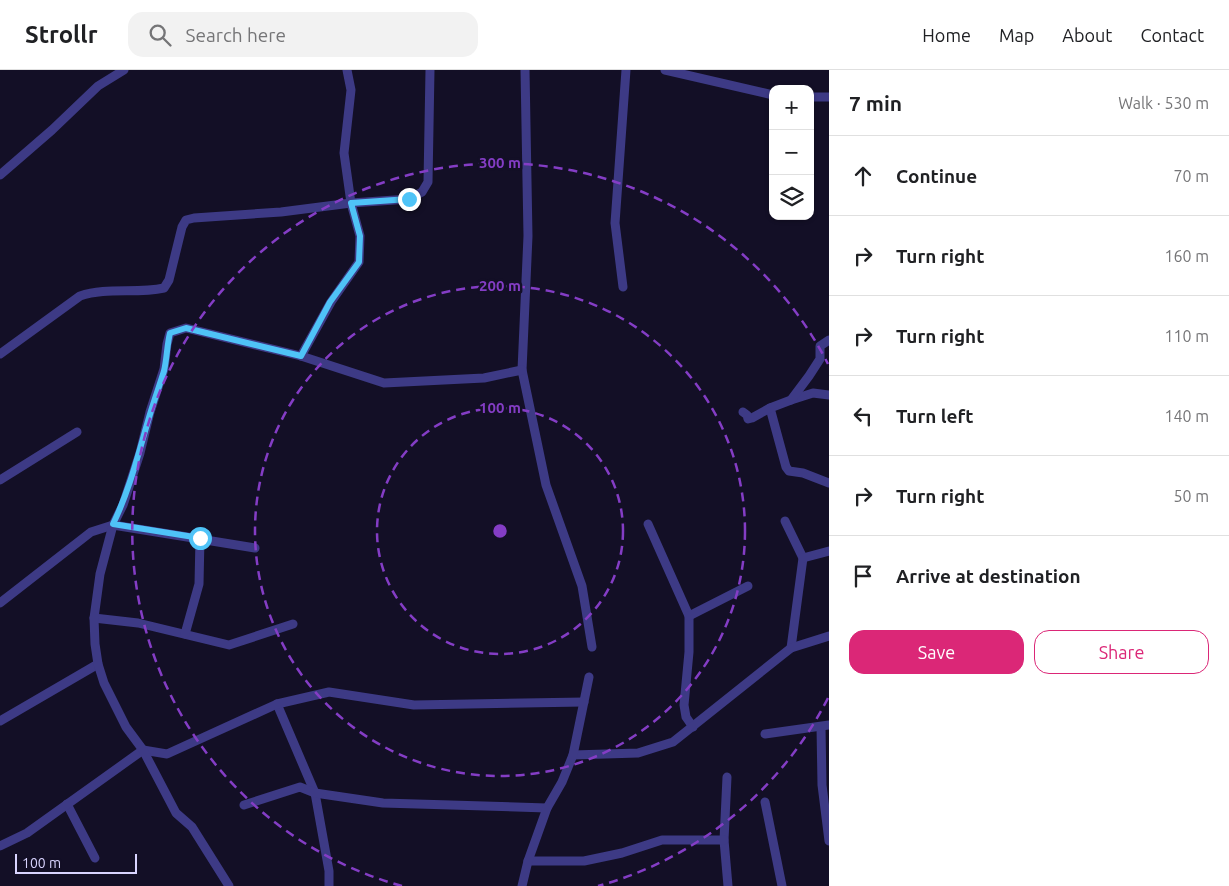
<!DOCTYPE html>
<html lang="en">
<head>
<meta charset="utf-8">
<style>
  body { margin:0; font-family:Ubuntu,sans-serif; background:#f2f2f2; color:#202124 }
  .controls { position:absolute; right:15px; top:15px; display:grid; overflow:hidden; border-radius:10px; box-shadow:0 1px 4px #0004 }
  .controls button { width:45px; height:45px; display:grid; place-items:center; padding:0; border:0; border-bottom:1px solid #e0e0e0; background:#fff; color:#202124; font:25px sans-serif }
  .scale { position:absolute; left:15px; bottom:12px; width:122px; box-sizing:border-box; padding-left:5px; border:2px solid #d9d4ff; border-top:0; font-size:14px; line-height:18px; white-space:nowrap; color:#d9d4ff; -webkit-text-stroke:4px #130f26; paint-order:stroke }
  .stop { position:absolute; width:15px; height:15px; margin:-11px; border:4px solid #4fc3f7; border-radius:50%; background:#fff }
  .stop.end { background:#4fc3f7; border-color:#fff; box-shadow:0 1px 5px #0008 }
  .list { margin:0; padding:0; list-style:none }
  h2 { display:flex; justify-content:space-between; align-items:center; height:65px; margin:0; padding:0 20px; font-size:21px }
  h2 small { font-size:16px; font-weight:400; color:#757577 }
  .list li { display:grid; grid-template-columns:32px 1fr auto; gap:15px; align-items:center; box-sizing:border-box; height:80px; padding:0 20px; border-top:1px solid #e0e0e0 }
  .list b { display:block; font-size:19px; white-space:nowrap }
  .list em { font-size:16px; font-style:normal; color:#757577 }
  .actions { display:flex; gap:10px; padding:15px 20px }
  .actions a { flex:1; padding:11px 0; border:1px solid #db2777; border-radius:15px; text-align:center; font-size:18px; color:#db2777 }
  .actions .main { background:#db2777; color:#fff }
  .icon { flex:none; width:28px; height:28px; fill:none; stroke:currentColor; stroke-width:2; stroke-linecap:round; stroke-linejoin:round }
  .map { position:relative; flex:none; width:829px; height:816px; overflow:hidden }
  header { display:flex; align-items:center; gap:30px; box-sizing:border-box; height:70px; padding:0 25px; background:#fff; border-bottom:1px solid #e0e0e0 }
  header strong { font-size:24px }
  nav { display:flex; gap:28px; margin-inline-start:auto; font-size:18px }
  .search { width:350px; height:45px; background:#f2f2f2; display:flex; align-items:center; gap:12px; box-sizing:border-box; padding:0 18px; border-radius:15px; color:#757577; font-size:19px }
  main { display:flex }
  aside { flex:1; background:#fff }
  .map>svg:first-child { display:block }
  .lines { fill:none; stroke-linecap:round; stroke-linejoin:round }
  .minor { stroke:#3d3a85; stroke-width:9 }
  .route { stroke:#4fc3f7; stroke-width:6 }
  .ring { fill:none; stroke:#843dc5; stroke-width:2.5; stroke-dasharray:9 6 }
  .centre { fill:#843dc5; stroke:#130f26; stroke-width:2.5 }
  .ring-label { font-size:15px; text-anchor:middle; font-weight:bold; fill:#843dc5; stroke:#130f26; stroke-width:5; stroke-linejoin:round; paint-order:stroke }
</style>
</head>
<body>
<header>
<strong>Strollr</strong>
<div class="search"><svg class="icon" aria-label="search" viewBox="0 0 24 24"><circle cx="10" cy="10" r="6"/><path d="M15 15l6 6"/></svg>Search here</div>
<nav><a>Home</a><a>Map</a><a>About</a><a>Contact</a></nav>
</header>
<main>
<div class="map">
<svg width="829" height="816" viewBox="0 0 829 816">
  <rect width="100%" height="100%" fill="#130f26"/>
  <g class="lines">
    <g class="minor">
      <path d="M525 0 528 166 522 300 546 415 582 516 592 577"/>
      <path d="M665 0 773 25"/>
      <path d="M810 27H829"/>
      <path d="M0 105 52 60 98 16 124 0"/>
      <path d="M623 217 615 153 626 0"/>
      <path d="M0 284 80 226C107 217 136 224 164 218L169 210 182 157 186 150 194 148 281 142 351 133 409 129 422 122 428 112 430 0"/>
      <path d="M301 286 331 232 359 192 360 166 351 133 344 83 351 20 347 0"/>
      <path d="M791 330 813 323 829 325"/>
      <path d="M770 338 786 397 789 401 803 403 829 413"/>
      <path d="M743 342 747 345 748 349 752 348 770 338 791 330 809 306 820 289V276L829 270"/>
      <path d="M0 410 77 362"/>
      <path d="M785 451 803 488 791 578"/>
      <path d="M648 454 689 546V582L684 635 686 647 693 657"/>
      <path d="M803 488 829 481"/>
      <path d="M0 533 91 462 113 455 255 478"/>
      <path d="M689 546 748 516"/>
      <path d="M94 548 138 553 229 575 293 554"/>
      <path d="M185 564 199 514 200 468"/>
      <path d="M277 634 315 723 329 801V816"/>
      <path d="M0 651 98 594"/>
      <path d="M821 657 822 715 829 771"/>
      <path d="M765 664 829 655"/>
      <path d="M573 685 638 683 673 672 791 578 829 566"/>
      <path d="M727 707 724 770 728 816"/>
      <path d="M765 732 782 816"/>
      <path d="M67 734 95 788"/>
      <path d="M244 735 300 717 315 723 383 733 547 738"/>
      <path d="M0 776 27 763 143 680 167 684 277 634 329 622 414 635 584 632"/>
      <path d="M528 791H584L622 783 662 770H724"/>
      <path d="M229 816 192 757 176 743 143 680 126 657 104 613 98 594 95 574 94 548 100 504 113 455 123 435 140 383 150 342 164 299 167 274 170 263 186 258 301 286 384 313 484 308 522 300"/>
      <path d="M522 816 528 791 547 738 562 712 573 685 589 607"/>
    </g>
  </g>
  <g class="lines">
    <path class="route" d="M200 468 113 454C131 417 139 380 151 341 155 328 160 314 164 301 167 288 167 275 170 263L186 258 301 286 330 232 359 192 360 166 351 133 409 129"/>
  </g>
  <g class="ring">
    <circle cx="500" cy="461" r="123"/>
    <circle cx="500" cy="461" r="245"/>
    <path d="M828 628A368 368 0 0 1 598 816M402 816A368 368 0 1 1 828 294"/>
  </g>
  <circle cx="500" cy="461" r="8" class="centre"/>
  <g class="ring-label">
    <text x="500" y="98">300 m</text>
    <text x="500" y="221">200 m</text>
    <text x="500" y="343">100 m</text>
  </g>
</svg>
<div class="controls">
<button>+</button>
<button>−</button>
<button><svg class="icon" aria-label="layers" viewBox="0 0 24 24"><path d="M12 4l9 5-9 5-9-5zM3 14l9 5 9-5"/></svg></button>
</div>
<div class="scale">100 m</div>
<div class="stop" style="left:200px;top:468px"></div>
<div class="stop end" style="left:409px;top:129px"></div>
</div>
<aside>
<h2>7 min<small>Walk · 530 m</small></h2>
<ul class="list">
<li><svg class="icon" aria-label="ahead" viewBox="0 0 24 24"><path d="M12 20V5M6 11l6-6 6 6"/></svg><div><b>Continue</b></div><em>70 m</em></li>
<li><svg class="icon" aria-label="right" viewBox="0 0 24 24"><path d="M7 20v-9h11M14 6l5 5-5 5"/></svg><div><b>Turn right</b></div><em>160 m</em></li>
<li><svg class="icon" aria-label="right" viewBox="0 0 24 24"><path d="M7 20v-9h11M14 6l5 5-5 5"/></svg><div><b>Turn right</b></div><em>110 m</em></li>
<li><svg class="icon" aria-label="left" viewBox="0 0 24 24"><path d="M17 20v-9H6M10 6l-5 5 5 5"/></svg><div><b>Turn left</b></div><em>140 m</em></li>
<li><svg class="icon" aria-label="right" viewBox="0 0 24 24"><path d="M7 20v-9h11M14 6l5 5-5 5"/></svg><div><b>Turn right</b></div><em>50 m</em></li>
<li><svg class="icon" aria-label="arrive" viewBox="0 0 24 24"><path d="M6 21V4h12l-3 4 3 4H6"/></svg><div><b>Arrive at destination</b></div></li>
</ul>
<div class="actions"><a class="main">Save</a><a>Share</a></div>
</aside>
</main>
</body>
</html>
